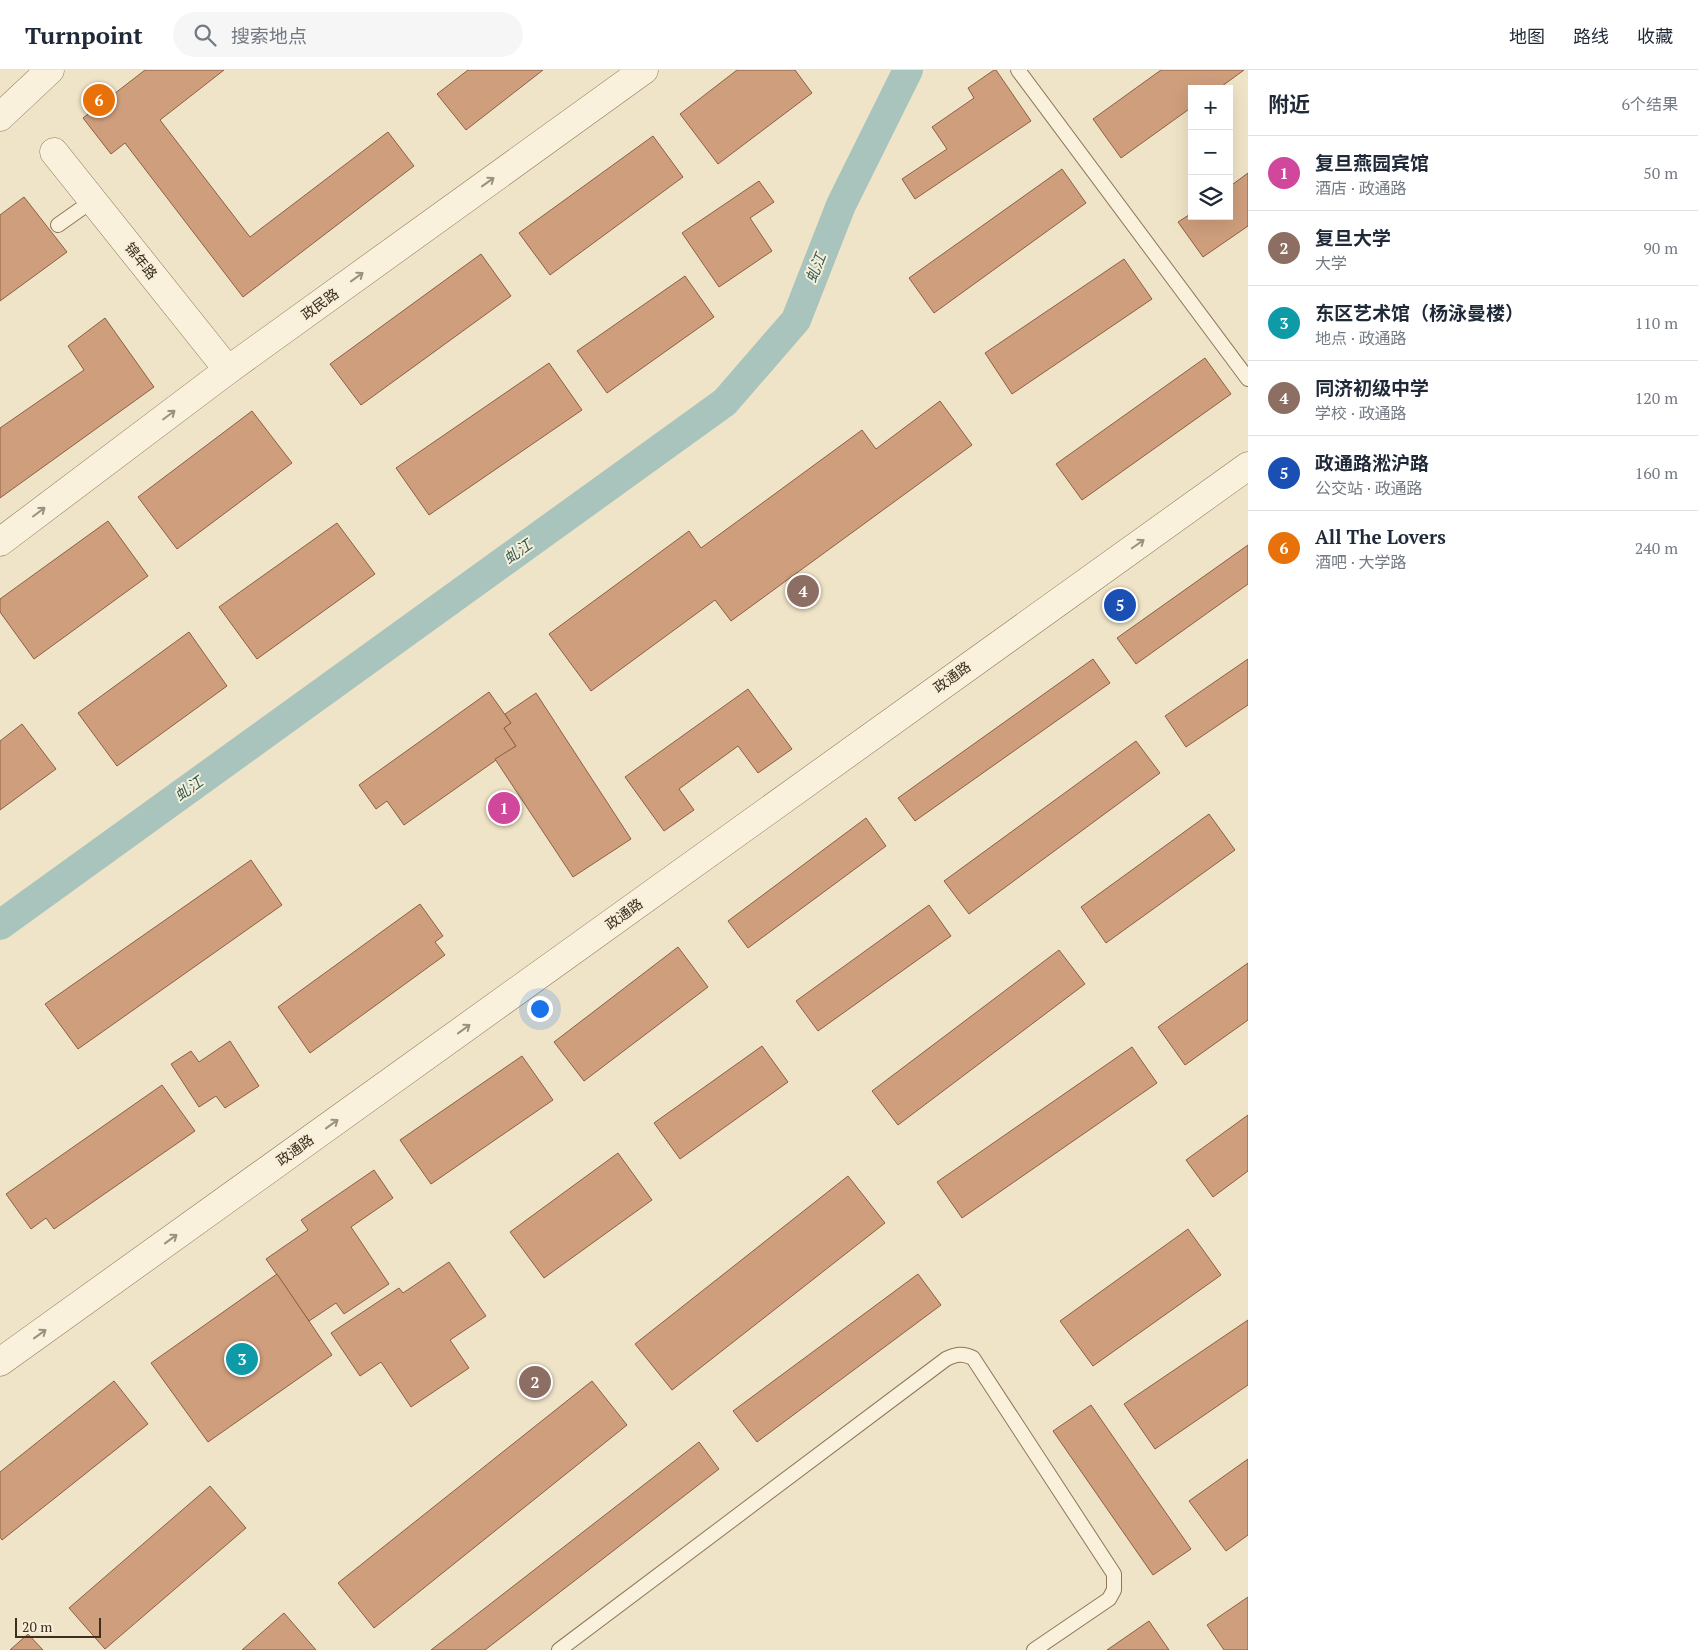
<!DOCTYPE html>
<html lang="zh">
<head>
<meta charset="utf-8">
<style>
  body { margin:0; font-family:"PT Serif","Noto Sans SC",serif; background:#f6f6f7; color:#1f2937 }
  .controls { position:absolute; right:15px; top:15px; display:grid; overflow:hidden; border-radius:0px; box-shadow:0 5px 20px #0002 }
  .controls button { width:45px; height:45px; display:grid; place-items:center; padding:0; border:0; border-bottom:1px solid #e0e1e3; background:#fff; color:#1f2937; font:25px sans-serif }
  .scale { position:absolute; left:15px; bottom:12px; width:86px; box-sizing:border-box; padding-left:5px; border:2px solid #3d2e20; border-top:0; font-size:14px; line-height:18px; white-space:nowrap; color:#3d2e20; -webkit-text-stroke:4px #f7eed8; paint-order:stroke }
  .you { position:absolute; left:539px; top:938px; width:18px; height:18px; margin:-12px; border:4px solid #fff; border-radius:50%; background:#1a73e8; box-shadow:0 0 0 8px #1a73e833 }
  .badge { display:grid; place-items:center; width:32px; height:32px; border-radius:50%; background:#9e2a2b; color:#fff; font-size:16px; font-weight:700 }
  .pin { position:absolute; translate:-50% -50%; border:2px solid #fff; box-shadow:0 1px 5px #0006 }
  .list { margin:0; padding:0; list-style:none }
  h2 { display:flex; justify-content:space-between; align-items:center; height:65px; margin:0; padding:0 20px; font-size:21px }
  h2 small { font-size:16px; font-weight:400; color:#747a83 }
  .list li { display:grid; grid-template-columns:32px 1fr auto; gap:15px; align-items:center; box-sizing:border-box; height:75px; padding:0 20px; border-top:1px solid #e0e1e3 }
  .list b { display:block; font-size:19px; white-space:nowrap }
  .list p { margin:0; font-size:16px; white-space:nowrap; color:#747a83 }
  .list em { font-size:16px; font-style:normal; color:#747a83 }
  .icon { flex:none; width:28px; height:28px; fill:none; stroke:currentColor; stroke-width:2; stroke-linecap:round; stroke-linejoin:round }
  .map { position:relative; flex:none; width:1248px; height:1580px; overflow:hidden }
  header { display:flex; align-items:center; gap:30px; box-sizing:border-box; height:70px; padding:0 25px; background:#fff; border-bottom:1px solid #e0e1e3 }
  header strong { font-size:24px }
  nav { display:flex; gap:28px; margin-inline-start:auto; font-size:18px }
  .search { width:350px; height:45px; background:#f6f6f7; display:flex; align-items:center; gap:12px; box-sizing:border-box; padding:0 18px; border-radius:28px; color:#747a83; font-size:19px }
  main { display:flex }
  aside { flex:1; background:#fff }
  .map>svg:first-child { display:block }
  .lines { fill:none; stroke-linecap:round; stroke-linejoin:round }
  .canal { stroke:#a9c4bc; stroke-width:30 }
  .building { fill:#cf9f7d; stroke:#8d5f41 }
  .service-casing { stroke:#8d765c; stroke-width:16 }
  .minor-casing { stroke:#8d765c; stroke-width:29 }
  .tertiary-casing { stroke:#8d765c; stroke-width:29 }
  .service { stroke:#faf1dc; stroke-width:14 }
  .minor { stroke:#faf1dc; stroke-width:28 }
  .tertiary { stroke:#faf1dc; stroke-width:28 }
  .oneway { stroke:#9c907e }
  .labels { text-anchor:middle; stroke-width:4; stroke-linejoin:round; paint-order:stroke }
  .street-label { font-size:14px; fill:#3d2e20; stroke:#f7eed8 }
  .water-label { font-size:15px; font-style:italic; fill:#2f5d5a; stroke:#f7eed8 }
</style>
</head>
<body>
<header>
<strong>Turnpoint</strong>
<div class="search"><svg class="icon" aria-label="search" viewBox="0 0 24 24"><circle cx="10" cy="10" r="6"/><path d="M15 15l6 6"/></svg>搜索地点</div>
<nav><a>地图</a><a>路线</a><a>收藏</a></nav>
</header>
<main>
<div class="map">
<svg width="1248" height="1580" viewBox="0 0 1248 1580">
  <rect width="100%" height="100%" fill="#f0e4c8"/>
  <g class="lines">
    <path class="canal" d="M0 855 725 332 796 250 841 135 908 0"/>
  </g>
  <g class="building">
    <path d="M145 0H224L160 50 250 167 388 62 414 96 243 227 125 73 111 84 83 48Z"/>
    <path d="M468 0H543L466 60 437 24Z"/>
    <path d="M737 0H795L812 23 718 94 680 44Z"/>
    <path d="M994 0H996L1031 51 915 129 902 109 947 79 932 57 974 28 968 18Z"/>
    <path d="M1161 0H1244L1218 19H1192V37L1121 88 1093 49Z"/>
    <path d="M653 66 683 107 550 205 519 163Z"/>
    <path d="M1062 99 1086 133 934 243 909 208Z"/>
    <path d="M1248 103V156L1203 187 1178 152 1192 143V146H1229V117Z"/>
    <path d="M759 111 774 132 750 148 772 181 719 217 682 163Z"/>
    <path d="M24 127 67 182 0 231V145Z"/>
    <path d="M481 184 511 226 361 335 330 294Z"/>
    <path d="M1124 189 1152 229 1012 324 985 283Z"/>
    <path d="M685 206 714 247 607 323 577 281Z"/>
    <path d="M105 248 154 317 0 428V358L84 300 68 276Z"/>
    <path d="M1205 288 1231 324 1082 430 1056 394Z"/>
    <path d="M549 293 582 340 429 445 396 398Z"/>
    <path d="M940 331 972 375 731 551 715 530 591 621 549 564 689 461 701 478 862 360 876 379Z"/>
    <path d="M252 341 292 393 177 479 138 427Z"/>
    <path d="M108 451 148 506 34 589 0 542V529Z"/>
    <path d="M337 453 375 504 257 589 219 537Z"/>
    <path d="M1248 475V514L1136 594 1117 568Z"/>
    <path d="M189 562 227 616 117 696 78 643Z"/>
    <path d="M1093 589 1110 613 915 751 898 728Z"/>
    <path d="M1248 589V635L1186 677 1165 646Z"/>
    <path d="M748 619 792 679 758 703 738 676 679 719 694 740 664 761 625 707Z"/>
    <path d="M489 622 511 653 504 658 516 676 404 755 387 731 376 739 359 715Z"/>
    <path d="M536 623 631 769 573 807 495 689 516 676 504 658 511 653 505 644Z"/>
    <path d="M22 654 56 699 0 740V671Z"/>
    <path d="M1136 671 1160 703 969 844 944 811Z"/>
    <path d="M1209 744 1235 780 1106 873 1081 837Z"/>
    <path d="M866 748 886 776 748 878 728 851Z"/>
    <path d="M251 790 282 835 78 979 45 934Z"/>
    <path d="M420 834 443 866 435 872 445 885 310 983 278 937Z"/>
    <path d="M929 835 951 866 818 961 796 931Z"/>
    <path d="M678 877 708 917 584 1011 554 972Z"/>
    <path d="M1059 880 1085 914 898 1055 872 1021Z"/>
    <path d="M1248 893V950L1185 995 1158 957Z"/>
    <path d="M230 971 259 1016 225 1038 216 1026 199 1037 171 994 191 981 199 992Z"/>
    <path d="M762 976 788 1012 680 1089 654 1053Z"/>
    <path d="M1132 977 1157 1013 962 1148 937 1112Z"/>
    <path d="M522 986 553 1030 431 1114 400 1070Z"/>
    <path d="M162 1015 195 1061 54 1159 46 1148 31 1159 6 1124Z"/>
    <path d="M1248 1045V1101L1213 1127 1186 1090Z"/>
    <path d="M618 1083 652 1130 544 1208 510 1162Z"/>
    <path d="M374 1100 393 1128 351 1157 389 1214 344 1244 336 1233 309 1251 266 1189 308 1160 301 1150Z"/>
    <path d="M848 1106 885 1153 672 1320 635 1274Z"/>
    <path d="M1188 1159 1221 1205 1093 1296 1060 1251Z"/>
    <path d="M449 1192 486 1246 450 1270 469 1298 411 1337 381 1292 360 1306 331 1263 399 1218 403 1223Z"/>
    <path d="M277 1204 332 1285 208 1372 151 1293Z"/>
    <path d="M918 1204 941 1235 757 1372 733 1341Z"/>
    <path d="M1248 1250V1315L1155 1379 1124 1334Z"/>
    <path d="M114 1311 148 1354 2 1470 0 1467V1402Z"/>
    <path d="M592 1311 627 1355 374 1558 338 1513Z"/>
    <path d="M1091 1335 1191 1479 1153 1505 1053 1361Z"/>
    <path d="M699 1372 719 1399 485 1580H431Z"/>
    <path d="M1248 1389V1465L1226 1481 1189 1431Z"/>
    <path d="M210 1416 246 1458 105 1579 69 1538Z"/>
    <path d="M1248 1527V1580H1224L1207 1555Z"/>
    <path d="M284 1543 316 1580H242Z"/>
    <path d="M1149 1551 1169 1580H1107Z"/>
    <path d="M28 1564 43 1580H10Z"/>
  </g>
  <g class="lines">
    <defs>
      <g id="service">
        <path d="M1018 0 1248 309"/>
        <path d="M58 155 92 131"/>
        <path d="M559 1580 946 1289C956 1284 963 1283 973 1288L1114 1504V1520L1109 1529 1034 1580"/>
      </g>
      <g id="minor">
        <path d="M54 82 228 300"/>
        <path d="M0 472 228 300 644 0"/>
      </g>
      <g id="tertiary">
        <path d="M0 47 50 0"/>
        <path d="M0 1292 1248 396"/>
      </g>
    </defs>
    <use href="#service" class="service-casing"/>
    <use href="#minor" class="minor-casing"/>
    <use href="#tertiary" class="tertiary-casing"/>
    <use href="#service" class="service"/>
    <use href="#minor" class="minor"/>
    <use href="#tertiary" class="tertiary"/>
  </g>
  <defs><path id="oneway-shaft" d="M-6 0H5M1.5-3L5.5 0L1.5 3" fill="none" stroke-width="1.6" stroke-linecap="round" stroke-linejoin="round" transform="scale(1.25)"/></defs>
  <g class="oneway">
    <use href="#oneway-shaft" transform="translate(488 112) rotate(-36)"/>
    <use href="#oneway-shaft" transform="translate(357 207) rotate(-36)"/>
    <use href="#oneway-shaft" transform="translate(169 345) rotate(-37)"/>
    <use href="#oneway-shaft" transform="translate(39 442) rotate(-37)"/>
    <use href="#oneway-shaft" transform="translate(1138 474) rotate(-35)"/>
    <use href="#oneway-shaft" transform="translate(464 959) rotate(-36)"/>
    <use href="#oneway-shaft" transform="translate(332 1054) rotate(-36)"/>
    <use href="#oneway-shaft" transform="translate(171 1169) rotate(-36)"/>
    <use href="#oneway-shaft" transform="translate(40 1264) rotate(-36)"/>
  </g>
  <g class="labels">
    <g class="street-label">
      <text transform="translate(141 191) rotate(51)" y="5">锦年路</text>
      <text transform="translate(320 234) rotate(-36)" y="5">政民路</text>
      <text transform="translate(952 607) rotate(-36)" y="5">政通路</text>
      <text transform="translate(624 844) rotate(-36)" y="5">政通路</text>
      <text transform="translate(295 1080) rotate(-36)" y="5">政通路</text>
    </g>
    <g class="water-label">
      <text transform="translate(816 198) rotate(-69)" y="5">虬江</text>
      <text transform="translate(518 482) rotate(-36)" y="5">虬江</text>
      <text transform="translate(189 719) rotate(-36)" y="5">虬江</text>
    </g>
  </g>
</svg>
<div class="controls">
<button>+</button>
<button>−</button>
<button><svg class="icon" aria-label="layers" viewBox="0 0 24 24"><path d="M12 4l9 5-9 5-9-5zM3 14l9 5 9-5"/></svg></button>
</div>
<div class="scale">20 m</div>
<div class="you"></div>
<div class="pin badge" style="left:504px;top:738px;background:#d1479c">1</div>
<div class="pin badge" style="left:535px;top:1312px;background:#8d6e63">2</div>
<div class="pin badge" style="left:242px;top:1289px;background:#0f9aa8">3</div>
<div class="pin badge" style="left:803px;top:521px;background:#8d6e63">4</div>
<div class="pin badge" style="left:1120px;top:535px;background:#1a4fb4">5</div>
<div class="pin badge" style="left:99px;top:30px;background:#e8710a">6</div>
</div>
<aside>
<h2>附近<small>6个结果</small></h2>
<ul class="list">
<li><span class="badge" style="background:#d1479c">1</span><div><b>复旦燕园宾馆</b><p>酒店 · 政通路</p></div><em>50 m</em></li>
<li><span class="badge" style="background:#8d6e63">2</span><div><b>复旦大学</b><p>大学</p></div><em>90 m</em></li>
<li><span class="badge" style="background:#0f9aa8">3</span><div><b>东区艺术馆（杨泳曼楼）</b><p>地点 · 政通路</p></div><em>110 m</em></li>
<li><span class="badge" style="background:#8d6e63">4</span><div><b>同济初级中学</b><p>学校 · 政通路</p></div><em>120 m</em></li>
<li><span class="badge" style="background:#1a4fb4">5</span><div><b>政通路淞沪路</b><p>公交站 · 政通路</p></div><em>160 m</em></li>
<li><span class="badge" style="background:#e8710a">6</span><div><b>All The Lovers</b><p>酒吧 · 大学路</p></div><em>240 m</em></li>
</ul>
</aside>
</main>
</body>
</html>
